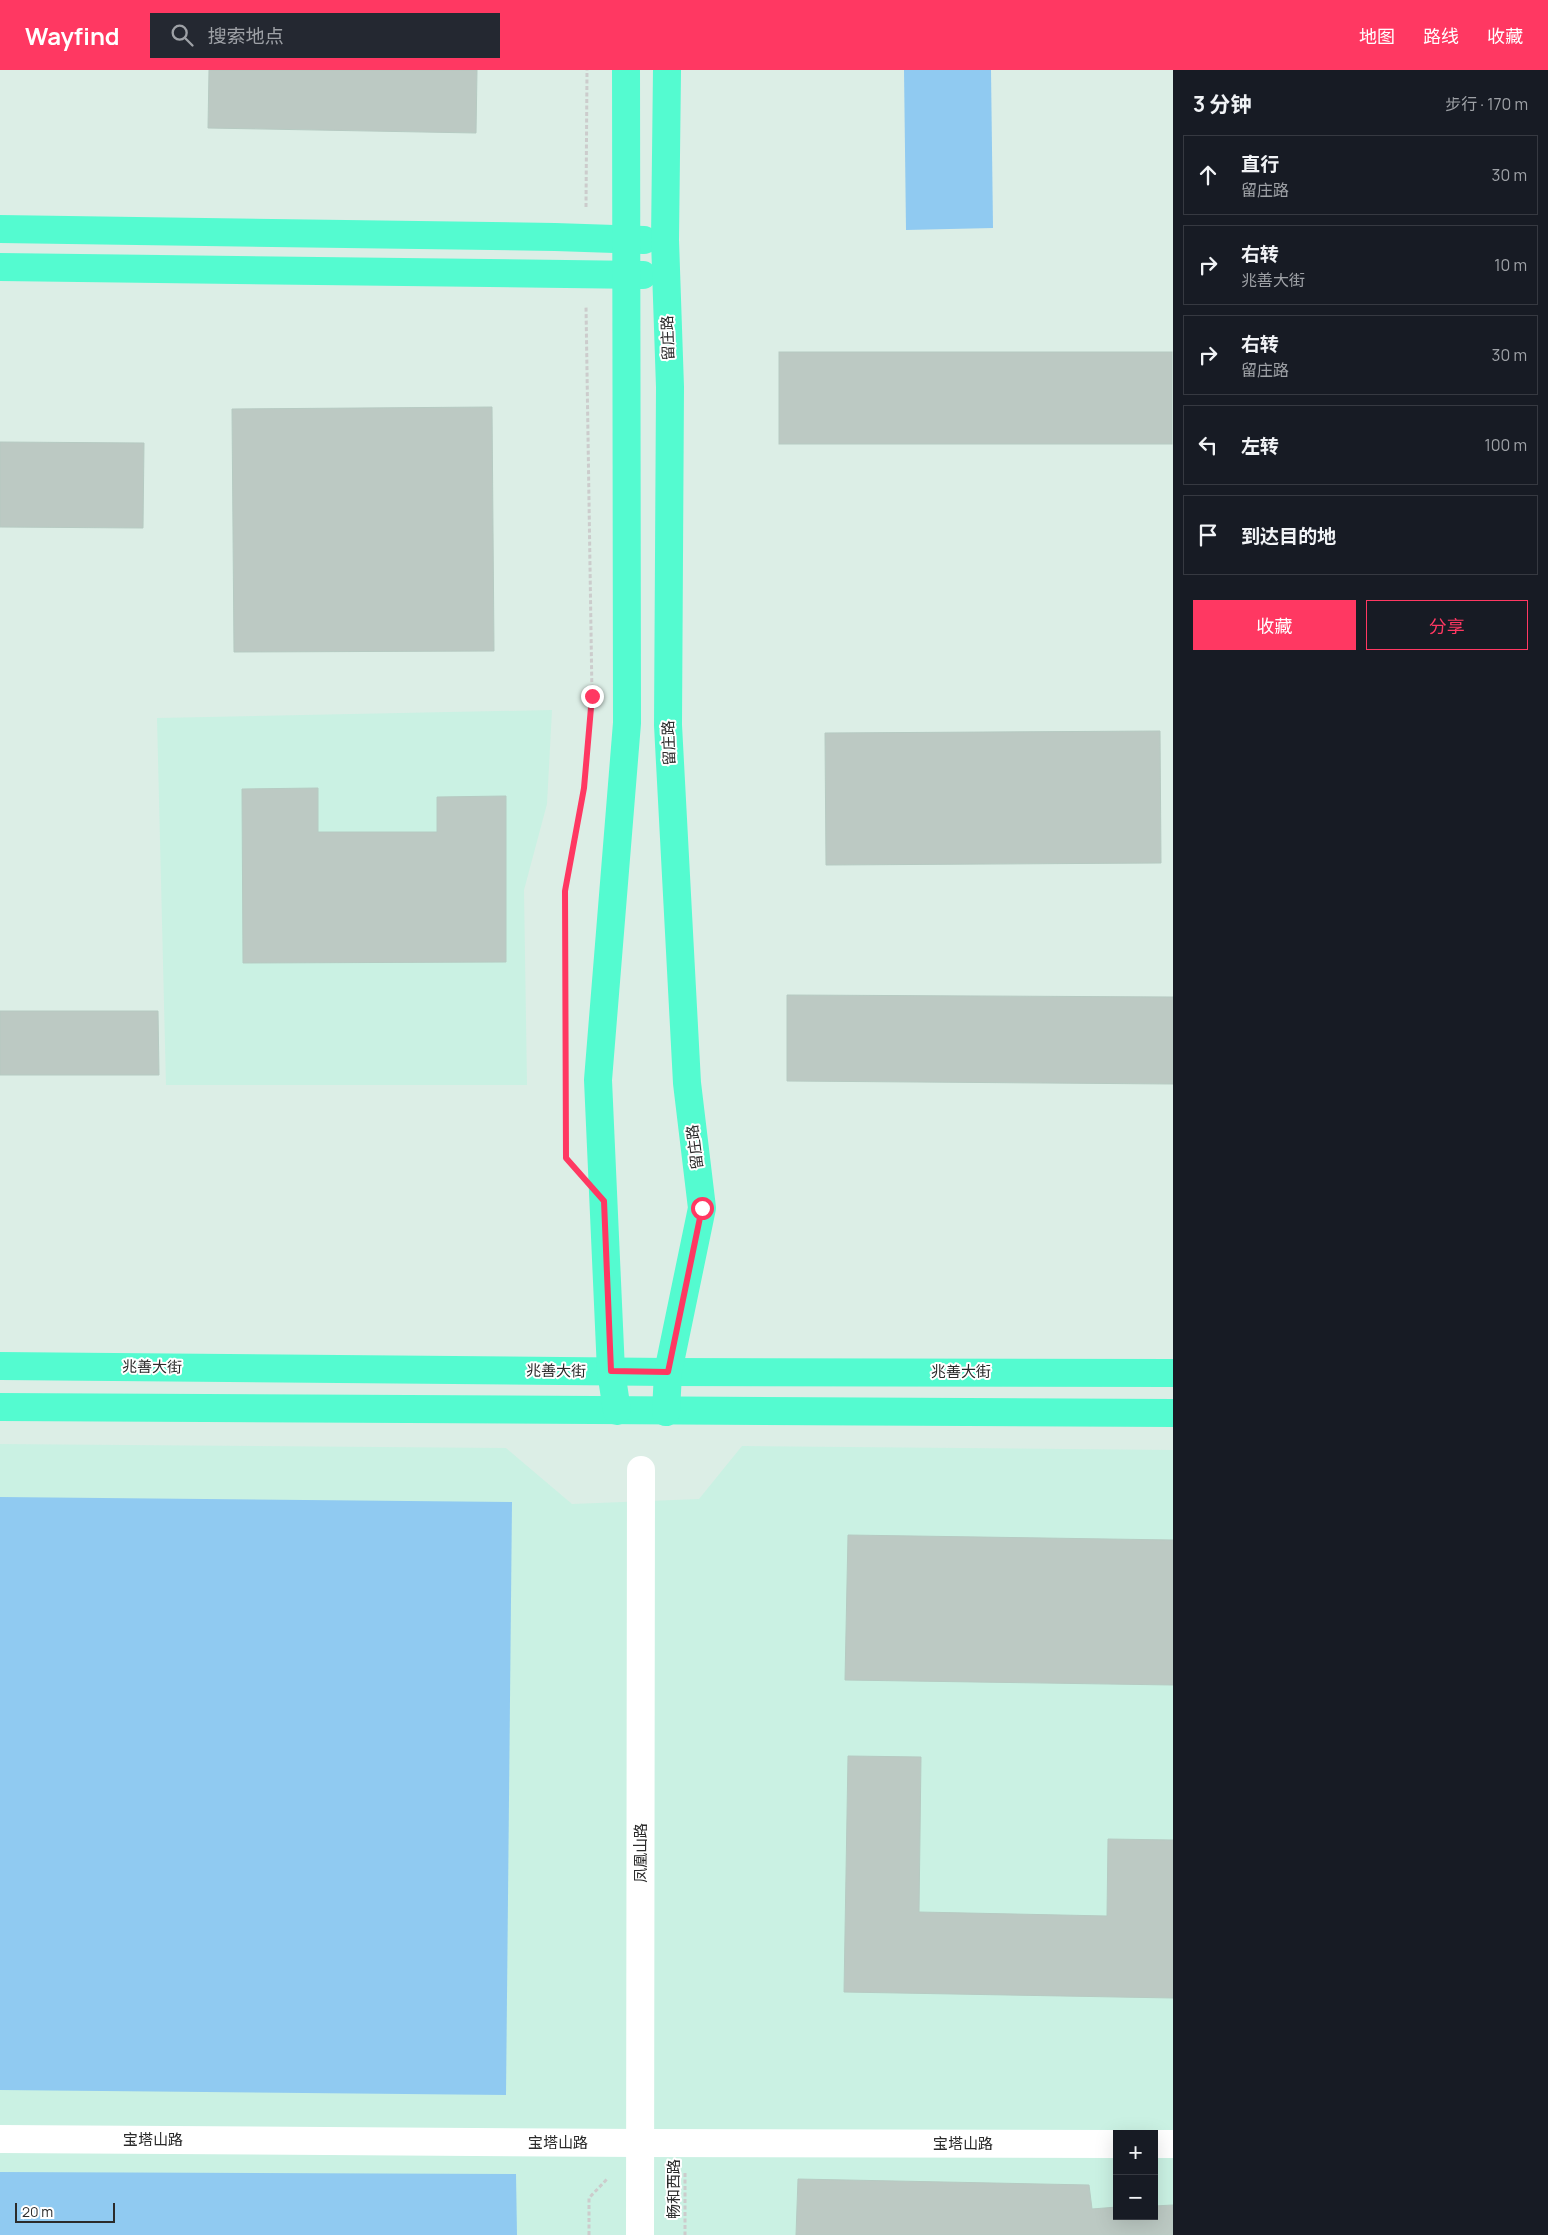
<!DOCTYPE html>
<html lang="zh">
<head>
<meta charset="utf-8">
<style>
  body { margin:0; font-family:Manrope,"Noto Sans SC",sans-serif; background:#242831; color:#f1f3f6 }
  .controls { position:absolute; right:15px; bottom:15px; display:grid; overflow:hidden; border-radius:0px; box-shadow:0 5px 20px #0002 }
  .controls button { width:45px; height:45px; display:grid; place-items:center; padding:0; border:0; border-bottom:1px solid #363941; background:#171b24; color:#f1f3f6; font:25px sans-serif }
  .scale { position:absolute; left:15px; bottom:12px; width:100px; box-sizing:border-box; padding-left:5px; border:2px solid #2b2b2b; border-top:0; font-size:14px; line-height:18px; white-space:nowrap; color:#2b2b2b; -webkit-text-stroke:4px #fff; paint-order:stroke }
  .stop { position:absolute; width:15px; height:15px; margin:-11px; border:4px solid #ff3862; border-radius:50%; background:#fff }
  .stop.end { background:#ff3862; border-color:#fff; box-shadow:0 1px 5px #0008 }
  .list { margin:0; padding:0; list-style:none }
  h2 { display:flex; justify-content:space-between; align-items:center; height:65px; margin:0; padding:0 20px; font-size:21px }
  h2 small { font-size:16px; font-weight:400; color:#9ea1a6 }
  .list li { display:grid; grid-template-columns:32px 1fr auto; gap:15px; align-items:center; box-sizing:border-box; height:80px; margin:0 10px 10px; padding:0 10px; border:1px solid #363941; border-radius:0px }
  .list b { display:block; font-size:19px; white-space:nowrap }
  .list p { margin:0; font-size:16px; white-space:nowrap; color:#9ea1a6 }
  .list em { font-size:16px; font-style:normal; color:#9ea1a6 }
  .actions { display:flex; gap:10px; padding:15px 20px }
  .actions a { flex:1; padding:11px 0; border:1px solid #ff3862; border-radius:0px; text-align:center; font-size:18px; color:#ff3862 }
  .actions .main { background:#ff3862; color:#fff }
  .icon { flex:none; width:28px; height:28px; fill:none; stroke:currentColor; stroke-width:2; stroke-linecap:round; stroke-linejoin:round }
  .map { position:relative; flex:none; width:1173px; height:2165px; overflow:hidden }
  header { display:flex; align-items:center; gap:30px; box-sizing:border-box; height:70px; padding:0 25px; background:#ff3862; color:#fff }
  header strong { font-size:24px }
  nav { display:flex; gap:28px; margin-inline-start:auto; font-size:18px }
  .search { width:350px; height:45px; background:#242831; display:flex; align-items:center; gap:12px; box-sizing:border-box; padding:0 18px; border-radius:0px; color:#9ea1a6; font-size:19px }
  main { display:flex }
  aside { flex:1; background:#171b24 }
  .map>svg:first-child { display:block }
  .education { fill:#caf1e3; fill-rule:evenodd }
  .pitch { fill:#90caf1 }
  .building { fill:#bcc9c3; stroke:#b6cac2 }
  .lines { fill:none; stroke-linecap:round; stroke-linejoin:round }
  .path { stroke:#ccc; stroke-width:3; stroke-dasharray:4 2.5; stroke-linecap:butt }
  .minor { stroke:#fff; stroke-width:28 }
  .major { stroke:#54fbd0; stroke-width:28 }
  .route { stroke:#ff3862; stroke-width:6 }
  .labels { text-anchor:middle; stroke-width:4; stroke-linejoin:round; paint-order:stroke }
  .street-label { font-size:15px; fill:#2b2b2b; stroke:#fff }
</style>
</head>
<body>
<header>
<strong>Wayfind</strong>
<div class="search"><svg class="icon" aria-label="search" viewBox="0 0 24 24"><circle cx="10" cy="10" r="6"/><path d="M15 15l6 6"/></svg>搜索地点</div>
<nav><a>地图</a><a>路线</a><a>收藏</a></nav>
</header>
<main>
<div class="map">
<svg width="1173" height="2165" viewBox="0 0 1173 2165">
  <rect width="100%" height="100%" fill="#dceee6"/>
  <g class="education">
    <path d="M552 640 547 734 524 820 527 1015H166L157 648Z"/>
    <path d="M0 1374 506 1378 572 1434 699 1429 742 1376 1173 1380V2165H0ZM1117 2064H1154V2146H1117Z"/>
  </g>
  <g class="pitch">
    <path d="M904 0H991L993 158 906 160Z"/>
    <path d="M0 1427 512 1432 506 2025 0 2020Z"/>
    <path d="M0 2102 516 2104 517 2165H0Z"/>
  </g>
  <g class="building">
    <path d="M209 0H477L476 63 208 58Z"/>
    <rect x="779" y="282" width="393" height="92"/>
    <path d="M492 337 494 581 234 582 232 339Z"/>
    <path d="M0 372 144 373 143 458 0 457Z"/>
    <path d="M1160 661 1161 793 826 795 825 663Z"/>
    <path d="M318 718V762H437V727L506 726V892L243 893 242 719Z"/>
    <path d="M787 925 1173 927V1014L787 1011Z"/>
    <path d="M0 941H158L159 1005H0Z"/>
    <path d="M848 1465 1173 1470V1615L845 1610Z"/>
    <path d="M848 1686 921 1687 919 1842 1107 1846 1108 1769 1173 1770V1928L844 1922Z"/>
    <path d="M798 2109 1089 2115 1092 2139 1117 2137V2146H1154V2136L1173 2135V2165H796Z"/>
  </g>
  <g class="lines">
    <g class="path">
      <path d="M586 137 587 0"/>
      <path d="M566 987 565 821 584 719 592 626 586 236"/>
      <path d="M566 1059 567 1088 569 1091"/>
      <path d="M685 2103V2165"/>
      <path d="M589 2165V2128L608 2108"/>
    </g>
    <g class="minor">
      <path d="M0 2069 641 2073 1117 2074"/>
      <path d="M1154 2074H1173"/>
      <path d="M640 2165 641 1400"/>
    </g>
    <g class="major">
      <path d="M0 159 555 167 644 170"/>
      <path d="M0 197 643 205"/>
      <path d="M0 1296 668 1302 1173 1303"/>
      <path d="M0 1337 1173 1343"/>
      <path d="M617 1341 611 1301 598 1010 627 653 626 0"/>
      <path d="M666 1342 668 1302 702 1138 687 1013 668 655 670 317 665 170 667 0"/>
    </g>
  </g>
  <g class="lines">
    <path class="route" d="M592 626 584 718 565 821 566 1088 604 1131 611 1301 668 1302 702 1138"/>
  </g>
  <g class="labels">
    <g class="street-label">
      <text transform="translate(668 268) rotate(-92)" y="5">留庄路</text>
      <text transform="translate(669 673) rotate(-92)" y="5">留庄路</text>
      <text transform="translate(695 1077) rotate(-97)" y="5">留庄路</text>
      <text transform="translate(152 1297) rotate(1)" y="5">兆善大街</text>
      <text transform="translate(556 1301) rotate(1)" y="5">兆善大街</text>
      <text x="961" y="1307">兆善大街</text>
      <text transform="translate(641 1783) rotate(-90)" y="5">凤凰山路</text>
      <text x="153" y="2075">宝塔山路</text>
      <text x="558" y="2078">宝塔山路</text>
      <text x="963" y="2079">宝塔山路</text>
      <text transform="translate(674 2119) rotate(-90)" y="5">畅和西路</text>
    </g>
  </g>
</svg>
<div class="controls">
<button>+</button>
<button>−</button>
</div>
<div class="scale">20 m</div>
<div class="stop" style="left:702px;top:1138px"></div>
<div class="stop end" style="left:592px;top:626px"></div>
</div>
<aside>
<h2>3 分钟<small>步行 · 170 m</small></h2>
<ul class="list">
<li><svg class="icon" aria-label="ahead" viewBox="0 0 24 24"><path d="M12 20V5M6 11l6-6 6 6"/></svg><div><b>直行</b><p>留庄路</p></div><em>30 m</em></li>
<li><svg class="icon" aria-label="right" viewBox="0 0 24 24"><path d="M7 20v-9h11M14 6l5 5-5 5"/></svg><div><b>右转</b><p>兆善大街</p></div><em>10 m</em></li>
<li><svg class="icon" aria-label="right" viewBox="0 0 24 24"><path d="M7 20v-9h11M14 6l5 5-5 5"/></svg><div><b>右转</b><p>留庄路</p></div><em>30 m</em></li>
<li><svg class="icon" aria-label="left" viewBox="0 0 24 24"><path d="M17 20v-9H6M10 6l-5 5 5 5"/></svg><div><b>左转</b></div><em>100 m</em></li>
<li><svg class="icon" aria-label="arrive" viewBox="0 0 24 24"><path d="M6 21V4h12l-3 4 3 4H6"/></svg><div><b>到达目的地</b></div></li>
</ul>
<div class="actions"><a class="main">收藏</a><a>分享</a></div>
</aside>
</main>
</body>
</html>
